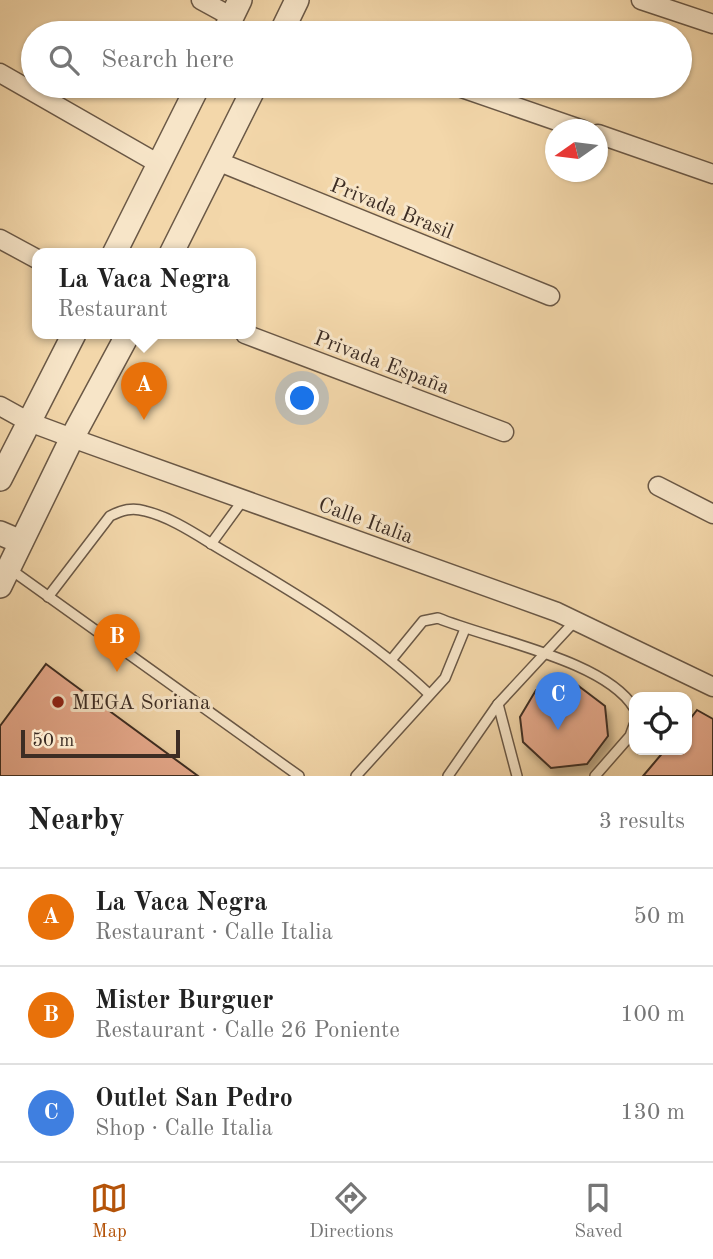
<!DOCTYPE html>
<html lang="en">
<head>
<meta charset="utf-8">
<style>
  body { margin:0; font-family:"Old Standard TT",serif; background:#f6f6f6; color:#222 }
  .controls { position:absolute; right:21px; bottom:21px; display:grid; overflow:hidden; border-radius:14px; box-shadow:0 2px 5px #0004 }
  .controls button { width:63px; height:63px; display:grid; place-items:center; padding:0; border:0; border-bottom:2px solid #e0e0e0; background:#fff; color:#222; font:35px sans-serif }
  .compass { position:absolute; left:545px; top:119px; width:63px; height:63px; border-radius:50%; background:#fff; box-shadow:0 2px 5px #0004; rotate:256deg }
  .scale { position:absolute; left:21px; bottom:18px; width:159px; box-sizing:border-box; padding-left:7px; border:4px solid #3d2d24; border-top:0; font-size:19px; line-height:24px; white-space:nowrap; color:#3d2d24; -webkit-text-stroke:5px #f7e5c8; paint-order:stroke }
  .you { position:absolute; left:303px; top:399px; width:24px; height:24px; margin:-18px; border:5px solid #fff; border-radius:50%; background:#1a73e8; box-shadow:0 0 0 10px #1a73e833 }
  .badge { display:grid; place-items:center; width:46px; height:46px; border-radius:50%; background:#b45309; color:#fff; font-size:23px; font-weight:700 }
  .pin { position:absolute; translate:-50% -58px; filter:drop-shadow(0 2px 4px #0008) }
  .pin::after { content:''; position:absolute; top:37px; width:24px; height:21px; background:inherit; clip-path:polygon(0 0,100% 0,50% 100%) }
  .popup { position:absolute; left:32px; top:248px; width:224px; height:91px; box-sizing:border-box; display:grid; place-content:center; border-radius:14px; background:#fff; filter:drop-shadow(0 2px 5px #0005); font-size:23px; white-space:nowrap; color:#767676 }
  .popup b { font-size:26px; color:#222 }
  .popup::after { content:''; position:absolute; left:50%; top:100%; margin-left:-14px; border:14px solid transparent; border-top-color:#fff }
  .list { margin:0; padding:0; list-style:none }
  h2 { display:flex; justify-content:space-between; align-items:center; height:91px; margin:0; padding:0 28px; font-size:30px }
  h2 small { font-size:23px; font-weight:400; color:#767676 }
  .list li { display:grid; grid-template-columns:46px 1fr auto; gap:21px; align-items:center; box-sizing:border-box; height:98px; padding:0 28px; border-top:2px solid #e0e0e0 }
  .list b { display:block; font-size:26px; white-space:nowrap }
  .list p { margin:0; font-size:23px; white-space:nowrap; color:#767676 }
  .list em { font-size:23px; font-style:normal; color:#767676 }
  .icon { flex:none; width:38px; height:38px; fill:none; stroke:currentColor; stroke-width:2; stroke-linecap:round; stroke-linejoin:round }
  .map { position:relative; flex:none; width:713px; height:776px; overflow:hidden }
  .search { position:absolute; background:#fff; box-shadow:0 2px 5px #0004; left:21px; right:21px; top:21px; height:77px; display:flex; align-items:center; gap:18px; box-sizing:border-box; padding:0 24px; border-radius:38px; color:#767676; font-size:26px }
  .sheet { height:385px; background:#fff }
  nav { display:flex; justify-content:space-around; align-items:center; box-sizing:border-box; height:98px; border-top:2px solid #e0e0e0; background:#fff; font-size:19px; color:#767676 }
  nav a { display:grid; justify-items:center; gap:4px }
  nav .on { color:#b45309 }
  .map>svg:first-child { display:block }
  .building { fill:#e9ac8f; stroke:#3d2d24; stroke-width:2; filter:url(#shadow) }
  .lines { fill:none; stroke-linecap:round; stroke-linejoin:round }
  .service-casing { stroke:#6a5846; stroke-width:12 }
  .minor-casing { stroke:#6a5846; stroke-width:21 }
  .tertiary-casing { stroke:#6a5846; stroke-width:26 }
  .service { stroke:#f7e5c8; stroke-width:9 }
  .minor { stroke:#f7e5c8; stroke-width:18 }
  .tertiary { stroke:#f7e5c8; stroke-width:23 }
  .poi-dot { fill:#8f2418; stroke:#f7e5c8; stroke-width:2.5 }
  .labels { text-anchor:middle; stroke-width:6; stroke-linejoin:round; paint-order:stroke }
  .street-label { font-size:21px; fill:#3d2d24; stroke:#f7e5c8 }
  .poi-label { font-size:21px; fill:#3d2d24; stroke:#f7e5c8; text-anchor:start }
</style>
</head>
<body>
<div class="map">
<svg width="713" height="776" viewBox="0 0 713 776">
  <defs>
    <filter id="shadow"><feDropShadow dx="4.5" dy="8" stdDeviation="3.5" flood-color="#0004"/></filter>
  </defs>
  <rect width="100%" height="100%" fill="#f3d7aa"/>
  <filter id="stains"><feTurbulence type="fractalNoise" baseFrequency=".00286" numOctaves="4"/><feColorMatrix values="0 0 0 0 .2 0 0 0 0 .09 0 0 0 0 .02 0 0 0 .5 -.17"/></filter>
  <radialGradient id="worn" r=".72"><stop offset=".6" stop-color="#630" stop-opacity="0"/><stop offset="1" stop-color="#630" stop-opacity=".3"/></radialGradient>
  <g class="building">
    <path d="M46 664 66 679 198 776H0V726Z"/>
    <path d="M572 681 605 706 608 736 587 764 551 768 523 742 520 717 536 690Z"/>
    <path d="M697 710 713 719V776H643L665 750H687V723Z"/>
  </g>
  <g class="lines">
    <defs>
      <g id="service">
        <path d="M211 544 243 500"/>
        <path d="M10 569 299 776"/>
        <path d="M48 597 110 516C122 510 132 507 145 511 174 518 201 538 227 553 298 595 369 637 429 694"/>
        <path d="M392 659 423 621 438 618C491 640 605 660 634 708"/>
        <path d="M498 704 517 776"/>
        <path d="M356 776 445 678 465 629"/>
        <path d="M448 776 498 704 575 621"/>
        <path d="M595 776 630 736 634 725"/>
      </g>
      <g id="minor">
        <path d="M201 0 232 17"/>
        <path d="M641 0 713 24"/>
        <path d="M285 27 303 33"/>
        <path d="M0 73 159 164"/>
        <path d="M456 86 583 130"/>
        <path d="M598 134 713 174"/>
        <path d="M217 161 550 296"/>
        <path d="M0 239 37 259"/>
        <path d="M245 334 504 432"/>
        <path d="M0 406 29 422 72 438 557 612 713 687"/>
        <path d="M658 486 713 514"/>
      </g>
      <g id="tertiary">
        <path d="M224 33 240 0"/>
        <path d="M281 33 297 0"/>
        <path d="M114 254 198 86"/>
        <path d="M171 254 255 86"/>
        <path d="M0 479 74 334"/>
        <path d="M0 533 21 542"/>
        <path d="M0 586 72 438 128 334"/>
      </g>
    </defs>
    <use href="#service" class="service-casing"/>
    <use href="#minor" class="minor-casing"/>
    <use href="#tertiary" class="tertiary-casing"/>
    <use href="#service" class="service"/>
    <use href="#minor" class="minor"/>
    <use href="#tertiary" class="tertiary"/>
  </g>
  <circle class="poi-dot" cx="58" cy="702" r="7"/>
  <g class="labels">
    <g class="street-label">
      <text transform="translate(392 208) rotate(22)" y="7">Privada Brasil</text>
      <text transform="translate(382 362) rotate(21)" y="7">Privada España</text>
      <text transform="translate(366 520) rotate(20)" y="7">Calle Italia</text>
    </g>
    <g class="poi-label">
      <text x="72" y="709">MEGA Soriana</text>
    </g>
  </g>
  <rect width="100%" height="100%" filter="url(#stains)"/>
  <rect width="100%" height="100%" fill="url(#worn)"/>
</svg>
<div class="controls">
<button><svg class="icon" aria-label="locate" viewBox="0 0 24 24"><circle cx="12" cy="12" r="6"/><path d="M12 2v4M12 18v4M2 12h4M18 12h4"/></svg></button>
</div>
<svg class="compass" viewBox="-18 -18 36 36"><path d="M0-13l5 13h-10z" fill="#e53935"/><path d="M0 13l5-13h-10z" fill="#767676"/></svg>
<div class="scale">50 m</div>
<div class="you"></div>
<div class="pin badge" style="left:144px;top:420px;background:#e8710a">A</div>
<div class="popup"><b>La Vaca Negra</b>Restaurant</div>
<div class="pin badge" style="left:117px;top:672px;background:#e8710a">B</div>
<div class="pin badge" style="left:558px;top:730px;background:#3f7fe0">C</div>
<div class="search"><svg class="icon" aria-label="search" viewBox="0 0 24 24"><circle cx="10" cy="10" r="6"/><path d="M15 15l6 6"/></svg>Search here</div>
</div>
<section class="sheet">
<h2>Nearby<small>3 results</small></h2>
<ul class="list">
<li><span class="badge" style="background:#e8710a">A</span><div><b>La Vaca Negra</b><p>Restaurant · Calle Italia</p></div><em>50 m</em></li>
<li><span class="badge" style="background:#e8710a">B</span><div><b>Mister Burguer</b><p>Restaurant · Calle 26 Poniente</p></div><em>100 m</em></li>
<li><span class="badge" style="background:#3f7fe0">C</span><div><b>Outlet San Pedro</b><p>Shop · Calle Italia</p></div><em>130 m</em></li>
</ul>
</section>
<nav>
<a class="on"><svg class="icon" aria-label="map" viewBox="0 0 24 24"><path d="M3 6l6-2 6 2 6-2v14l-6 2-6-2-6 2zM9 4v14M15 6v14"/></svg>Map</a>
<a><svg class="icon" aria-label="directions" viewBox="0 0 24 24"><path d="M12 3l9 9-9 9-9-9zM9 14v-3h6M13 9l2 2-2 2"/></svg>Directions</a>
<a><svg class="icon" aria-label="saved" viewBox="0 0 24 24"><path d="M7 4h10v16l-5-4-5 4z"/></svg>Saved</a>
</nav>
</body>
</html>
